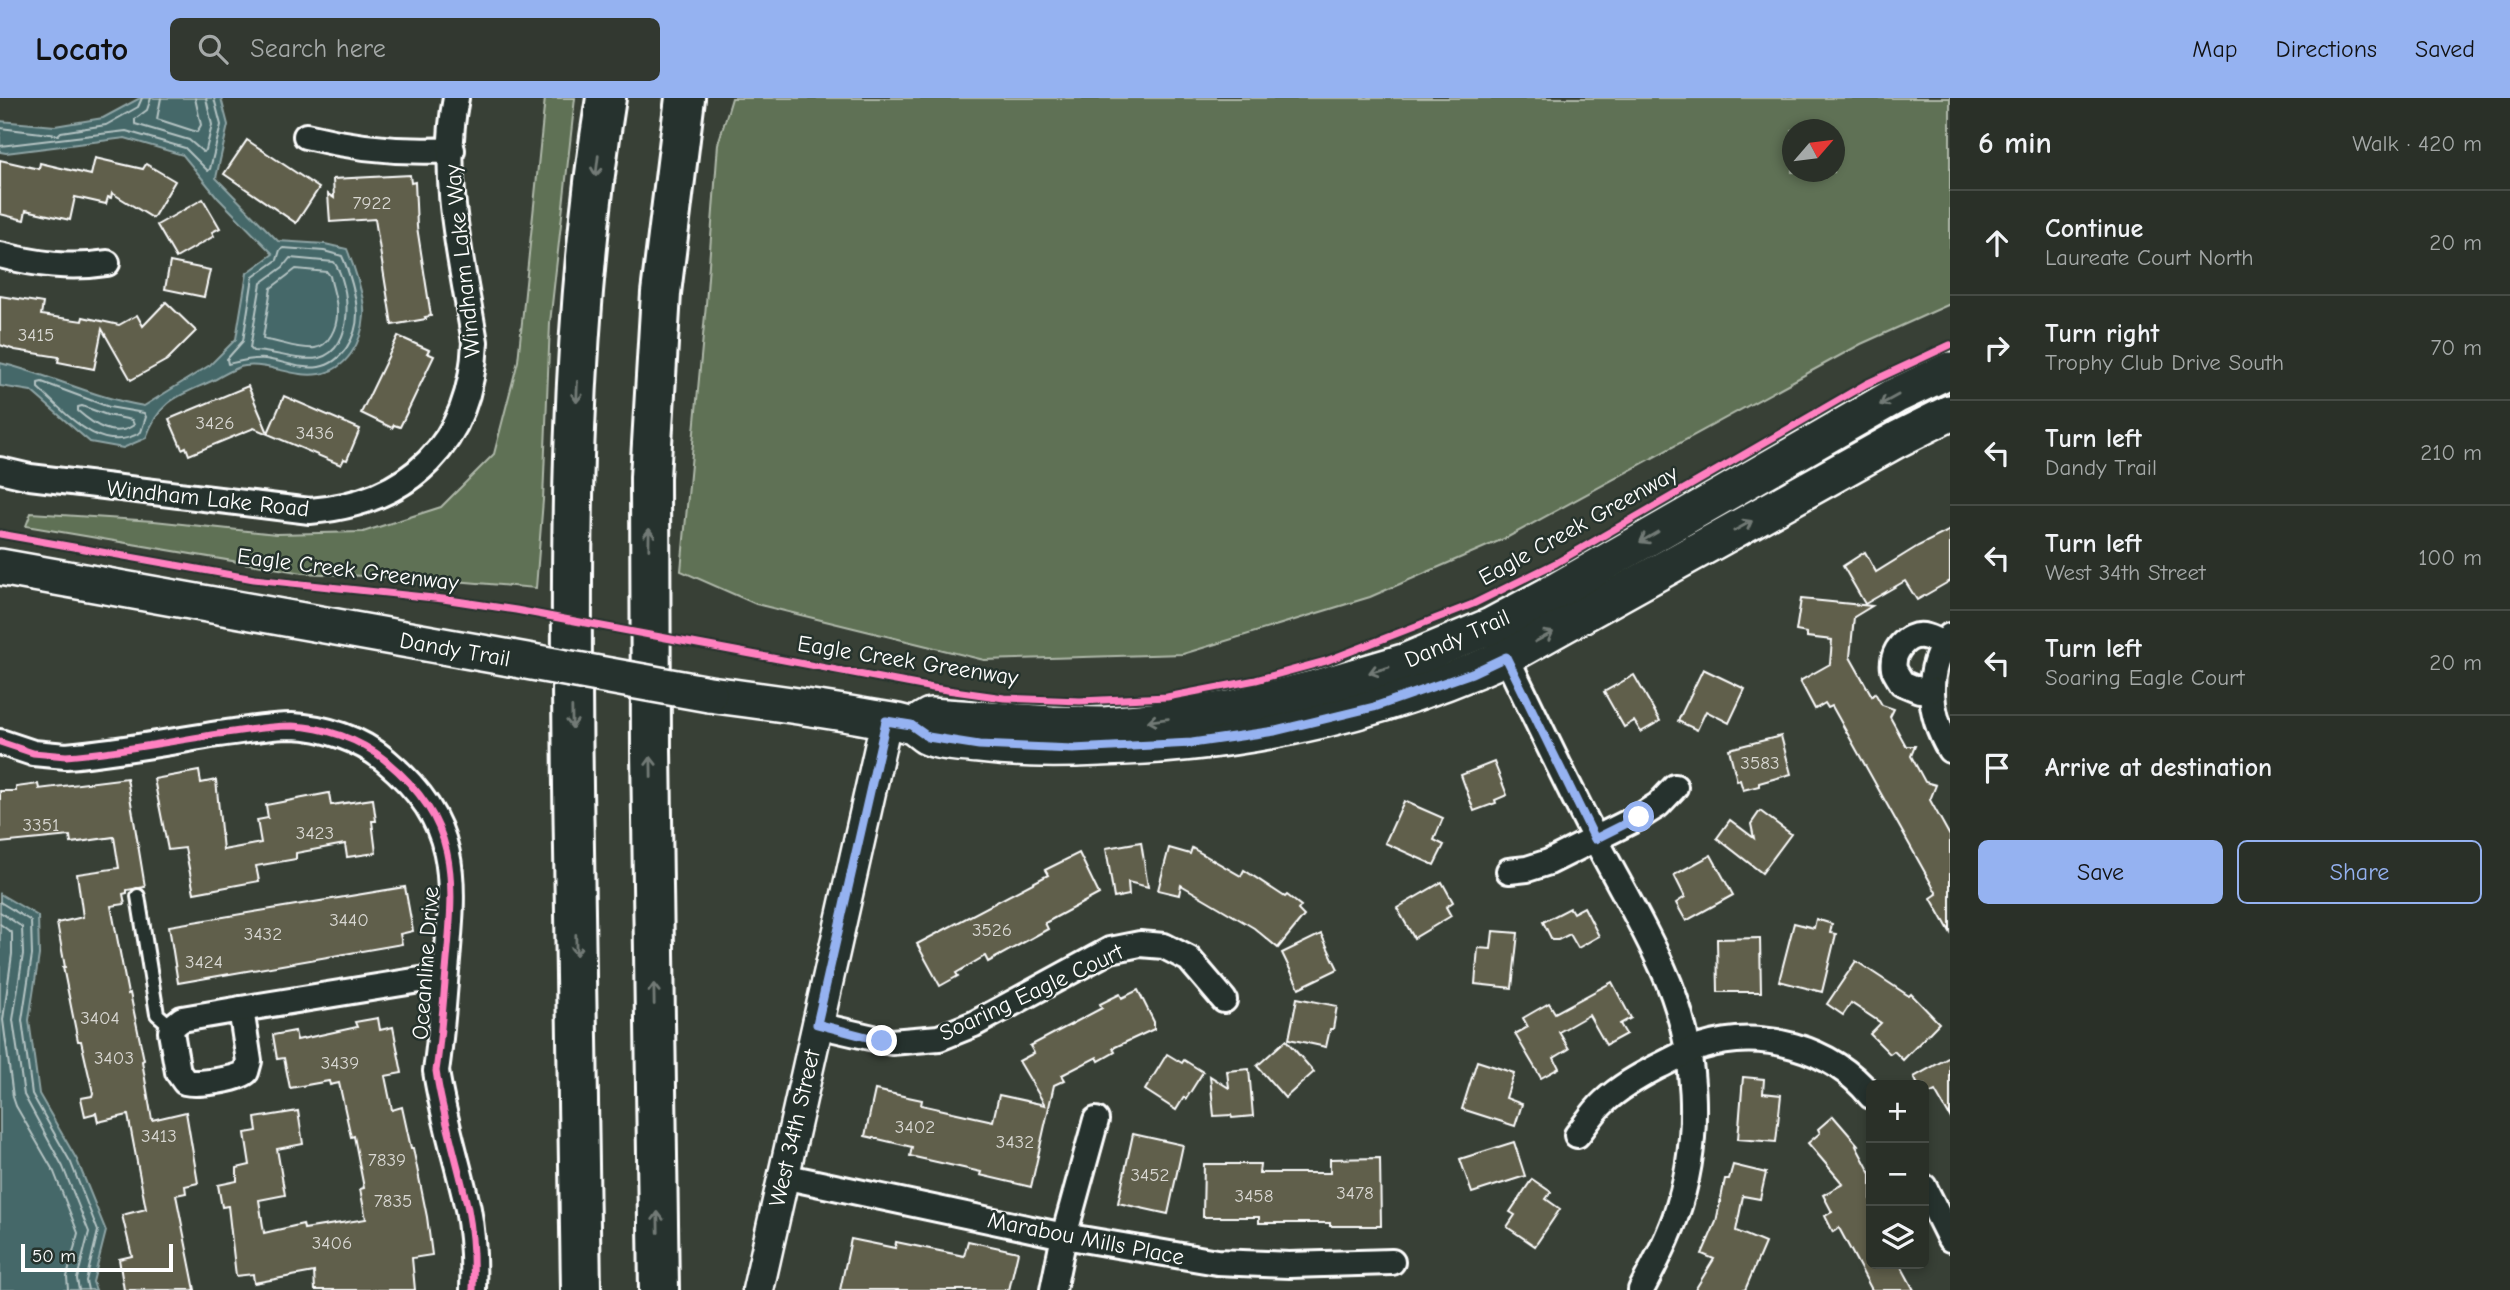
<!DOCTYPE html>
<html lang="en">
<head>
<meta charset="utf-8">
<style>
  body { margin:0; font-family:"Comic Neue",sans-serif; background:#323830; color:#f1f3f6 }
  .controls { position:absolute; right:21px; bottom:21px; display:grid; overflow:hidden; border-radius:10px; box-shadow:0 4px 10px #0003 }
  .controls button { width:63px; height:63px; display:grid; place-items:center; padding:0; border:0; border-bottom:2px solid #464b45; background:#2a3028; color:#f1f3f6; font:35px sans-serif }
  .compass { position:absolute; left:1782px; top:21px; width:63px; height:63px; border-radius:50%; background:#2a3028; box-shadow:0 4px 10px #0003; rotate:62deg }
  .scale { position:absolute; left:21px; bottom:18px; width:152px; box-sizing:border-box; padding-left:7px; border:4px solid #fff; border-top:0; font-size:19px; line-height:24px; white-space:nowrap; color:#fff; -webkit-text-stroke:5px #26332d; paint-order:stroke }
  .stop { position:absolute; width:21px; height:21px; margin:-16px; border:5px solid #95b2f1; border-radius:50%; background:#fff }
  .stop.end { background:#95b2f1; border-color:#fff; box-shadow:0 2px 7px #0008 }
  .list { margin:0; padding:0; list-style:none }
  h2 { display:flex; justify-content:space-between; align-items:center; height:91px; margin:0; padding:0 28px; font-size:30px }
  h2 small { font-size:23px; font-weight:400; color:#a5a9a8 }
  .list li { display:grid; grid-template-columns:46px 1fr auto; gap:21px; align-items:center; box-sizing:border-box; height:105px; padding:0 28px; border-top:2px solid #464b45 }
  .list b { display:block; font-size:26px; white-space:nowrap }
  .list p { margin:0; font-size:23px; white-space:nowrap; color:#a5a9a8 }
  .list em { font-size:23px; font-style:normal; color:#a5a9a8 }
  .actions { display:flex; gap:14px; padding:21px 28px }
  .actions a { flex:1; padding:16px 0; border:2px solid #95b2f1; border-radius:10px; text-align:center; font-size:24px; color:#95b2f1 }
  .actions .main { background:#95b2f1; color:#111 }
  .icon { flex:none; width:38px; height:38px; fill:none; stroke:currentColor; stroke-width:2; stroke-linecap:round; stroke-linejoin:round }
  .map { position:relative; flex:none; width:1950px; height:1192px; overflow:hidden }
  header { display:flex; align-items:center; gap:42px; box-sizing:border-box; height:98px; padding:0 35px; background:#95b2f1; color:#111 }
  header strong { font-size:33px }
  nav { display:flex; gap:38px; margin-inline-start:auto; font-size:24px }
  .search { width:490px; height:63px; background:#323830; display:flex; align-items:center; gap:18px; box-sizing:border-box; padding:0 24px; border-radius:10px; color:#a5a9a8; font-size:26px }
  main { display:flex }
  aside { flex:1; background:#2a3028 }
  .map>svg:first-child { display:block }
  .green { fill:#5f7154; stroke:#afb8aa; stroke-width:2; fill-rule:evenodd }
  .water { fill:#446869; stroke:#8fa4a5; stroke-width:2 }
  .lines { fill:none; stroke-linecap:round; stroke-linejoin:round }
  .shore { stroke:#b4c3c3; stroke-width:2 }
  .building { fill:#615f4b; stroke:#fff; stroke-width:2 }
  .service-casing { stroke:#fff; stroke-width:18 }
  .minor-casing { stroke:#fff; stroke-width:30 }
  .tertiary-casing { stroke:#fff; stroke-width:35 }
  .secondary-casing { stroke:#fff; stroke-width:40 }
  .motorway-casing { stroke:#fff; stroke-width:44 }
  .service { stroke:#26332d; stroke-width:12 }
  .minor { stroke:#26332d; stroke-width:24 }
  .tertiary { stroke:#26332d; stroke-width:30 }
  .secondary { stroke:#26332d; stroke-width:35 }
  .motorway { stroke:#26332d; stroke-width:38 }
  .secondary-bridge-casing { stroke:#fff; stroke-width:40; stroke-linecap:butt }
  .secondary-bridge { stroke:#26332d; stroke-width:35 }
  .cycleway-casing { stroke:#26332d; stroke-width:11 }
  .cycleway { stroke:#ff80c0; stroke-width:7 }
  .oneway { stroke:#727a76 }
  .route { stroke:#95b2f1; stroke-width:9 }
  .labels { text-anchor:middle; stroke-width:5; stroke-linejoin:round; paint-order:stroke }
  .number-label { font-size:19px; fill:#d8d7d2 }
  .street-label { font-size:23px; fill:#fff; stroke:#26332d }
</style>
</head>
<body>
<header>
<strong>Locato</strong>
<div class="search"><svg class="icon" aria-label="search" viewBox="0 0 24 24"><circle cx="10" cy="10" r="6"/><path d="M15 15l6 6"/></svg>Search here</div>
<nav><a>Map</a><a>Directions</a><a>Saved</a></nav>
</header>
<main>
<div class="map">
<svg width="1950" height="1192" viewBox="0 0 1950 1192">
  <rect width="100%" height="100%" fill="#384036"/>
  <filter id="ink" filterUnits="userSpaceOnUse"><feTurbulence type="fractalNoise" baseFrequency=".0143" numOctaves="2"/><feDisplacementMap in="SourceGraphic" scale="14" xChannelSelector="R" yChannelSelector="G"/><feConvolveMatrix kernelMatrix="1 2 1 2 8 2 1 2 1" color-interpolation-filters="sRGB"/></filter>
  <g filter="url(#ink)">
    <g class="green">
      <path d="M545 0H575L550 225 543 402 536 490 443 482 303 475 26 428 31 415 154 423 276 436 363 434 441 409 494 356 518 263Z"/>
      <path d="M732 0H1950V206L1861 246 1508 439 1370 499 1183 556 984 562 756 506 681 473 706 206 718 46ZM1792 32H1834V74H1792Z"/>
    </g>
    <g class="water">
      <path d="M140 0H221L228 27 216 80 278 143 325 146 347 151C353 166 366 202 364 218 362 244 347 272 319 276 294 280 270 265 245 268 235 269 224 277 216 281 180 298 160 300 146 340L123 350 90 344 31 293 0 288V265C49 276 94 300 144 308L210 267 236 241 247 175 273 156 218 100 183 57 125 40 6 55 0 54V23L55 28 103 20Z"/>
      <path d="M0 796 38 818 39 857 29 922 39 996 77 1062 106 1133 93 1184 96 1192H0Z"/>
    </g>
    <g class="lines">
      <g class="shore">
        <path d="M151 0 147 12 135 21V26L189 42 203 54 206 52 212 27 206 0"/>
        <path d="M161 0 157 21 197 34 201 27 195 0"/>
        <path d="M0 30 58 37 61 34 106 27 138 9 142 0"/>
        <path d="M0 48 126 33 185 50 208 73 210 71 221 27 214 0"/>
        <path d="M283 150 324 153 342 158C349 173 357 200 357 216 357 239 342 265 319 269 301 272 283 263 265 261 252 260 241 263 228 266L227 261 243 243 253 179 277 162 280 152Z"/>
        <path d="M290 160 334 164C351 188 355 251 319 260 298 264 274 253 253 253L250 250 261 185 283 169Z"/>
        <path d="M296 171 327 174 330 178C332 189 338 204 337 216 337 229 329 248 315 250 299 252 282 244 266 242L263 240 271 190Z"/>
        <path d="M42 284 109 309 144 315 146 319 141 334C101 359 66 315 38 290V285Z"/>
        <path d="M82 308 107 317 132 322 134 327C114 341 94 327 78 313V309Z"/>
        <path d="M0 804 31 823 32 857 22 922 32 996 71 1065 98 1133 86 1183 88 1192"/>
        <path d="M0 814 22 829 23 856 13 922 24 997 63 1069 89 1134 77 1181 79 1192"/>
        <path d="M0 826 12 835V856L3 922 13 999 16 1008 54 1074 78 1135 67 1179 68 1192"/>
      </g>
    </g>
    <g class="building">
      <path d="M247 42 319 90 296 125 224 76Z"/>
      <path d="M95 60 143 71 146 66 175 83 153 120 112 95 111 100 108 99 106 106 75 99 70 122 26 112 24 122 0 116V62L39 71 40 65 91 77Z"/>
      <path d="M410 77 411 85 415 84 417 129 431 218 425 219 426 221 392 227 375 121 330 124 328 96 334 100 333 81Z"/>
      <path d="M203 101 220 130 212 134 214 138 176 160 157 127Z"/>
      <path d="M170 164 210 172 204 199 165 191Z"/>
      <path d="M0 198 43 205 41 217 82 223 83 219 119 227 137 217 143 228 166 204 196 233 167 262 131 282 102 231 94 271 58 264 59 259 15 252 0 247Z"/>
      <path d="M398 238 429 252 427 255 434 258 400 329 394 327 392 330 361 315Z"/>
      <path d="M248 288 268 335 284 298 360 331 347 362 344 361 341 367 254 330 189 357 186 349 182 351 169 321Z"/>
      <path d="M1950 432V483L1917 502 1905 483 1865 506 1843 468 1865 454 1876 474 1918 448Z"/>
      <path d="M1801 501 1872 508 1854 519 1850 559 1872 598 1875 595 1882 607 1894 611 1890 619 1906 648H1915L1911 658 1925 684 1936 687 1930 702 1950 738V834L1931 800 1937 796 1832 608 1828 610 1825 605 1815 611 1800 583 1830 566 1832 542 1807 539V535L1796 533Z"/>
      <path d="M1703 571 1745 591 1729 625 1706 613 1697 632 1678 623Z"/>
      <path d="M1634 577 1660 623 1641 634 1634 623 1624 629 1604 594Z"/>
      <path d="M1781 638 1791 676 1759 685V688L1743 692 1740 682 1737 683 1729 651Z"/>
      <path d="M1494 664 1507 697 1495 702 1496 705 1474 713 1461 677Z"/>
      <path d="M199 673 201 685 216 682 223 752 261 745 257 722 268 720 266 707 329 695 331 707 373 701 376 723H372L376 755 347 759 345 746 296 755V761L256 768 259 783 194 795 185 750 168 752 154 681Z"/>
      <path d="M127 680 145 789 127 792V795L123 796 125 806 111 808 128 896 130 895 144 962 142 963 152 1022 186 1014 198 1085 185 1088 186 1095 176 1097 195 1192H124L119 1161 132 1158 122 1117 146 1111 128 1017 98 1024 96 1015 85 1018 81 1000 92 998 93 995 81 943H78L63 869H65L57 825 83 819 77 776 119 770 114 739 71 745 70 738 0 745V693H16V689L38 686 39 691Z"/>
      <path d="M1404 703 1443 720 1434 742 1444 747 1434 767 1385 745Z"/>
      <path d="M1760 713 1791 736 1762 775 1717 740 1730 722 1754 740 1751 726Z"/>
      <path d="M1141 744 1148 789 1128 784 1129 797 1114 800 1106 750Z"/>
      <path d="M1169 750 1190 756 1192 750 1241 778 1244 772 1285 799 1287 797 1301 808 1298 812 1304 818 1278 850 1254 830 1181 787 1179 797 1158 792Z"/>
      <path d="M1079 755 1099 796 1045 825 1048 831 988 864 985 858 956 875 958 878 940 888 917 846 1048 777 1045 772Z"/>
      <path d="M1711 757 1733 797 1686 823 1676 805 1685 799 1674 777Z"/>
      <path d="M1442 784 1453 804 1446 809 1451 818 1414 840 1397 810Z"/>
      <path d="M405 789 413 833 400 836 402 846 178 885 169 828Z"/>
      <path d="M1584 809 1599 838 1578 850 1570 836 1558 842H1552L1543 824 1570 810 1573 815Z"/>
      <path d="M1816 821 1832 826 1830 835 1836 836 1822 894 1779 883 1794 825 1814 830Z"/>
      <path d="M1493 833 1518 835 1512 890 1475 886 1478 850 1491 851Z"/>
      <path d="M1321 836 1338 871 1299 890 1282 855Z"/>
      <path d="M1760 840 1761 894H1718L1717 841Z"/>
      <path d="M1856 863 1909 898 1911 896 1939 925 1903 962 1894 953 1890 956 1870 936 1881 925 1851 905 1843 917 1827 906Z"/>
      <path d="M1612 884 1631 920 1620 926 1626 936 1606 947 1589 917 1559 934 1569 951 1554 960 1559 970 1541 980 1515 936 1528 929 1523 920 1549 905 1555 915Z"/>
      <path d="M1138 892 1154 924V931L1113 950 1115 954 1099 963 1097 959 1062 977 1065 982 1054 987 1031 1089 980 1077 981 1074 910 1058 912 1049 865 1038 875 992 922 1002 921 1007 993 1023 999 997 1045 1007 1019 963 1034 955 1030 948 1102 910 1100 906 1120 896 1122 900Z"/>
      <path d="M1297 900 1337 908 1333 931H1330L1326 949 1289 941Z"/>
      <path d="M378 920 380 932 393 929 402 975 385 978 392 1012 402 1009 411 1050H413L427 1119 432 1157 412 1160 415 1192H315L314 1174 254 1185 253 1176 236 1178 228 1108 222 1109 218 1087 237 1083V1070L250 1067 245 1035 257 1033 255 1020 298 1013 303 1046 277 1051 285 1097 259 1102 264 1135 303 1126 304 1131 366 1121 360 1091 364 1090 354 1038 351 1039 339 985 330 987 329 983 290 990 284 960 277 961 273 937 295 933 297 942 357 929 355 924Z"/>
      <path d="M1286 942 1314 974 1285 1000 1257 968Z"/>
      <path d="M1167 956 1182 965 1184 962 1203 974 1186 1001 1184 999 1176 1012 1145 992Z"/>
      <path d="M1950 959V1019L1935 993 1925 998 1924 987H1918L1914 979Z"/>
      <path d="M1477 963 1514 975 1506 1000 1522 1006 1515 1028 1462 1011Z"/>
      <path d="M1249 971 1253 1018 1232 1020 1231 1017 1214 1018 1210 978 1229 990 1227 973Z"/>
      <path d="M1743 979 1764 981 1763 995 1781 997 1776 1044 1738 1041Z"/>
      <path d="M1833 1018 1858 1047 1856 1048 1871 1076V1166H1900L1914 1192H1872L1839 1130 1833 1134 1825 1118 1832 1114 1823 1097 1843 1086 1808 1045 1820 1035 1818 1031Z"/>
      <path d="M1133 1036 1183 1047 1168 1116 1118 1105Z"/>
      <path d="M1514 1044 1525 1078 1472 1095 1460 1061Z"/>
      <path d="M1380 1060 1381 1128H1330V1125H1259V1119H1203L1204 1066H1260L1259 1075H1330V1061Z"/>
      <path d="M1733 1067 1766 1075 1760 1101 1743 1098 1736 1133 1765 1145 1745 1192H1695L1714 1161 1702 1156 1716 1124 1725 1081H1729Z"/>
      <path d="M1532 1081 1551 1094 1546 1101 1560 1111 1535 1148 1507 1129 1515 1117 1510 1114Z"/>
      <path d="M851 1141 895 1150 896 1144 964 1158 968 1143 1018 1154 1009 1192H840Z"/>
    </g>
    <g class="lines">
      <defs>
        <path id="service" d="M138 798 157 916 172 929"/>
        <g id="minor">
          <path d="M306 38C354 50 403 55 452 52"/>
          <path d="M0 157C36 166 70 171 107 165"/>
          <path d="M0 372 30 379 310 413C410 405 471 345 475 244 462 165 440 80 456 0"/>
          <path d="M1950 538C1923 573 1929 617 1950 652"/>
          <path d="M1499 544C1531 611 1563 678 1597 744 1619 786 1644 828 1663 871 1698 948 1703 1040 1675 1120 1666 1145 1654 1168 1641 1192"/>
          <path d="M1931 592H1919L1902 585C1899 580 1896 576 1894 571 1891 554 1906 536 1923 538 1931 539 1938 544 1944 547"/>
          <path d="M0 644 33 655 66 658C117 654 168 644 218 636 243 633 267 628 292 628 324 629 360 641 385 662 462 726 454 782 446 873 443 906 441 940 436 973 443 1020 458 1065 468 1111 473 1137 474 1166 473 1192"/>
          <path d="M1509 773 1527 771 1549 764 1639 719 1658 707 1675 689"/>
          <path d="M241 911 249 963 246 974C236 982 197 987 185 984L178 974 171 934 172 929 182 921Z"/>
          <path d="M241 911 445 878"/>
          <path d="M817 927 891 944 939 940 974 926 1110 852 1140 846 1164 848 1189 861 1224 902"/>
          <path d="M1577 1037C1586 1026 1593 1014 1604 1004 1620 989 1638 979 1657 969 1672 962 1686 953 1701 949 1761 930 1831 949 1871 998"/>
          <path d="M783 1078 1064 1138 1217 1164 1289 1167 1392 1164"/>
          <path d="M1924 1089 1950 1141"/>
          <path d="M1053 1192 1064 1138 1096 1022"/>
        </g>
        <path id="tertiary" d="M758 1192 886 623"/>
        <g id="secondary">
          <path d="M0 469 510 560"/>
          <path d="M709 596C763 603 818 610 872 620 884 622 897 623 908 627 915 628 920 634 926 638 940 645 963 645 978 647 1018 652 1060 652 1100 650 1241 647 1378 617 1506 559L1898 341 1950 315"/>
          <path d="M923 622 930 618 1052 626 1104 627 1151 623 1234 610 1316 590 1407 563 1491 528 1547 498 1895 298 1950 272"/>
        </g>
        <g id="motorway">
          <path d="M581 1192C578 1024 576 856 573 688 570 459 569 227 606 0"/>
          <path d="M659 1192 651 652 650 379 661 195 685 0"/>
        </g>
      </defs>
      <use href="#service" class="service-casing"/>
      <use href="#minor" class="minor-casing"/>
      <use href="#tertiary" class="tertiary-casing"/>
      <use href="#secondary" class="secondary-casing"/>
      <use href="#motorway" class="motorway-casing"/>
      <use href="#service" class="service"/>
      <use href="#minor" class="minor"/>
      <use href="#tertiary" class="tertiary"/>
      <use href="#secondary" class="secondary"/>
      <use href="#motorway" class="motorway"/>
      <defs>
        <path id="secondary-bridge" d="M510 560 709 596"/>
      </defs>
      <use href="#secondary-bridge" class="secondary-bridge-casing"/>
      <use href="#secondary-bridge" class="secondary-bridge"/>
      <defs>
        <g id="cycleway">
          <path d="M0 436 254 481 443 501 516 512 933 590 1004 600 1080 603 1167 599 1256 582 1326 563 1473 506 1556 465 1866 286 1950 247"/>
          <path d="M0 644 33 655 66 658C117 654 168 644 218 636 243 633 267 628 292 628 324 629 360 641 385 662 462 726 454 782 446 873 443 906 441 940 436 973 443 1020 458 1065 468 1111 473 1137 474 1166 473 1192"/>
        </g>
      </defs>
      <use href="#cycleway" class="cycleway-casing"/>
      <use href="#cycleway" class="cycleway"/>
    </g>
    <defs><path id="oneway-shaft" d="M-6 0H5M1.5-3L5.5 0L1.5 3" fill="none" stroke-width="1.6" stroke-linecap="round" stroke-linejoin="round" transform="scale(1.75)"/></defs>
    <g class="oneway">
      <use href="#oneway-shaft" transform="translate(597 68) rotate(97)"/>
      <use href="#oneway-shaft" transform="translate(577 294) rotate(92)"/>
      <use href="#oneway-shaft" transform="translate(1889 302) rotate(151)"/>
      <use href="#oneway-shaft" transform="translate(1743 428) rotate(-29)"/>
      <use href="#oneway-shaft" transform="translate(1649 439) rotate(150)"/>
      <use href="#oneway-shaft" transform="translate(649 441) rotate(-89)"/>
      <use href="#oneway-shaft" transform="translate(1544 539) rotate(-28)"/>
      <use href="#oneway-shaft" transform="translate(1379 572) rotate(164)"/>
      <use href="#oneway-shaft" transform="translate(572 620) rotate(89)"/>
      <use href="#oneway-shaft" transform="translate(1158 622) rotate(172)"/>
      <use href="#oneway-shaft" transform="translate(651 669) rotate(-91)"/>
      <use href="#oneway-shaft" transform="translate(576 847) rotate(89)"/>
      <use href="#oneway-shaft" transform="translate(654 896) rotate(-91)"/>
      <use href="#oneway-shaft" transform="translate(658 1124) rotate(-91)"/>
    </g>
  </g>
  <g class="lines" filter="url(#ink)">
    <path class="route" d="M882 943 817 926 886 623 911 627 928 639 979 647 1073 651 1192 645 1275 633 1374 609 1472 575 1506 559 1595 741 1639 719"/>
  </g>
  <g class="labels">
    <g class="number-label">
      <text x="372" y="111">7922</text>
      <text x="36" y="243">3415</text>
      <text x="215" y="331">3426</text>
      <text x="315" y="341">3436</text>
      <text x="1760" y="671">3583</text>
      <text x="41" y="733">3351</text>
      <text x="315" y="741">3423</text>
      <text x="349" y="828">3440</text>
      <text x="992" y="838">3526</text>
      <text x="263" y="842">3432</text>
      <text x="204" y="870">3424</text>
      <text x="100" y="926">3404</text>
      <text x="114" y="966">3403</text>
      <text x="340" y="971">3439</text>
      <text x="915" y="1035">3402</text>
      <text x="159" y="1044">3413</text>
      <text x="1015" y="1050">3432</text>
      <text x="387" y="1068">7839</text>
      <text x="1150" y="1083">3452</text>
      <text x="1355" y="1101">3478</text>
      <text x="1254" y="1104">3458</text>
      <text x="393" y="1109">7835</text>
      <text x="332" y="1151">3406</text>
    </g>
    <g class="street-label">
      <text transform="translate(462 163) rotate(-96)" y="8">Windham Lake Way</text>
      <text transform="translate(208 400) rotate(6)" y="8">Windham Lake Road</text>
      <text transform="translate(1578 427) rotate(-29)" y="8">Eagle Creek Greenway</text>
      <text transform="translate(348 471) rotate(7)" y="8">Eagle Creek Greenway</text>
      <text transform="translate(1457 540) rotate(-24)" y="8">Dandy Trail</text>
      <text transform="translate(455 551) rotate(10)" y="8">Dandy Trail</text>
      <text transform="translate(908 562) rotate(9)" y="8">Eagle Creek Greenway</text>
      <text transform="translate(425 865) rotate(-86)" y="8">Oceanline Drive</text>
      <text transform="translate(1031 894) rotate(-25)" y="8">Soaring Eagle Court</text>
      <text transform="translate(794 1030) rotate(-77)" y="8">West 34th Street</text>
      <text transform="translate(1086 1140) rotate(11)" y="8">Marabou Mills Place</text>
    </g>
  </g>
</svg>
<div class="controls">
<button>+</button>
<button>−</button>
<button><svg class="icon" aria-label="layers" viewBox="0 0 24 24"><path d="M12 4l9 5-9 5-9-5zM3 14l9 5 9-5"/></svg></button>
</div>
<svg class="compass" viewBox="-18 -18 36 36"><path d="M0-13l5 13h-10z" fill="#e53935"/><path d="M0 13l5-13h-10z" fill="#a5a9a8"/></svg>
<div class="scale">50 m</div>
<div class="stop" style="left:1639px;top:719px"></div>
<div class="stop end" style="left:882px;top:943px"></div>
</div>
<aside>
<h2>6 min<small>Walk · 420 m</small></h2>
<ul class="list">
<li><svg class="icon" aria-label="ahead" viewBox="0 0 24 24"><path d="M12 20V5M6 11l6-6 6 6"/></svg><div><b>Continue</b><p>Laureate Court North</p></div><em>20 m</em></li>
<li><svg class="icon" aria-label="right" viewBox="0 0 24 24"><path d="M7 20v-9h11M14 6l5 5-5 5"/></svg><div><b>Turn right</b><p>Trophy Club Drive South</p></div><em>70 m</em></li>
<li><svg class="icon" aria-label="left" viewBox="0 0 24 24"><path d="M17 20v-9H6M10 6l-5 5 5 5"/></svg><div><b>Turn left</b><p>Dandy Trail</p></div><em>210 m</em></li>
<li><svg class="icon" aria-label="left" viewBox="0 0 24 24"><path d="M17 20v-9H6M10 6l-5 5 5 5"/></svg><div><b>Turn left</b><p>West 34th Street</p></div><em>100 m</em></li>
<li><svg class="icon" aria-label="left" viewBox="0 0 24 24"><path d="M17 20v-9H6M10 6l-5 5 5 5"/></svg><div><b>Turn left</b><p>Soaring Eagle Court</p></div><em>20 m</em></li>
<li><svg class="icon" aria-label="arrive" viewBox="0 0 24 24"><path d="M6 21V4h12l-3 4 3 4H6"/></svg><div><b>Arrive at destination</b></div></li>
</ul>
<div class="actions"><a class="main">Save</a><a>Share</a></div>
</aside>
</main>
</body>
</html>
